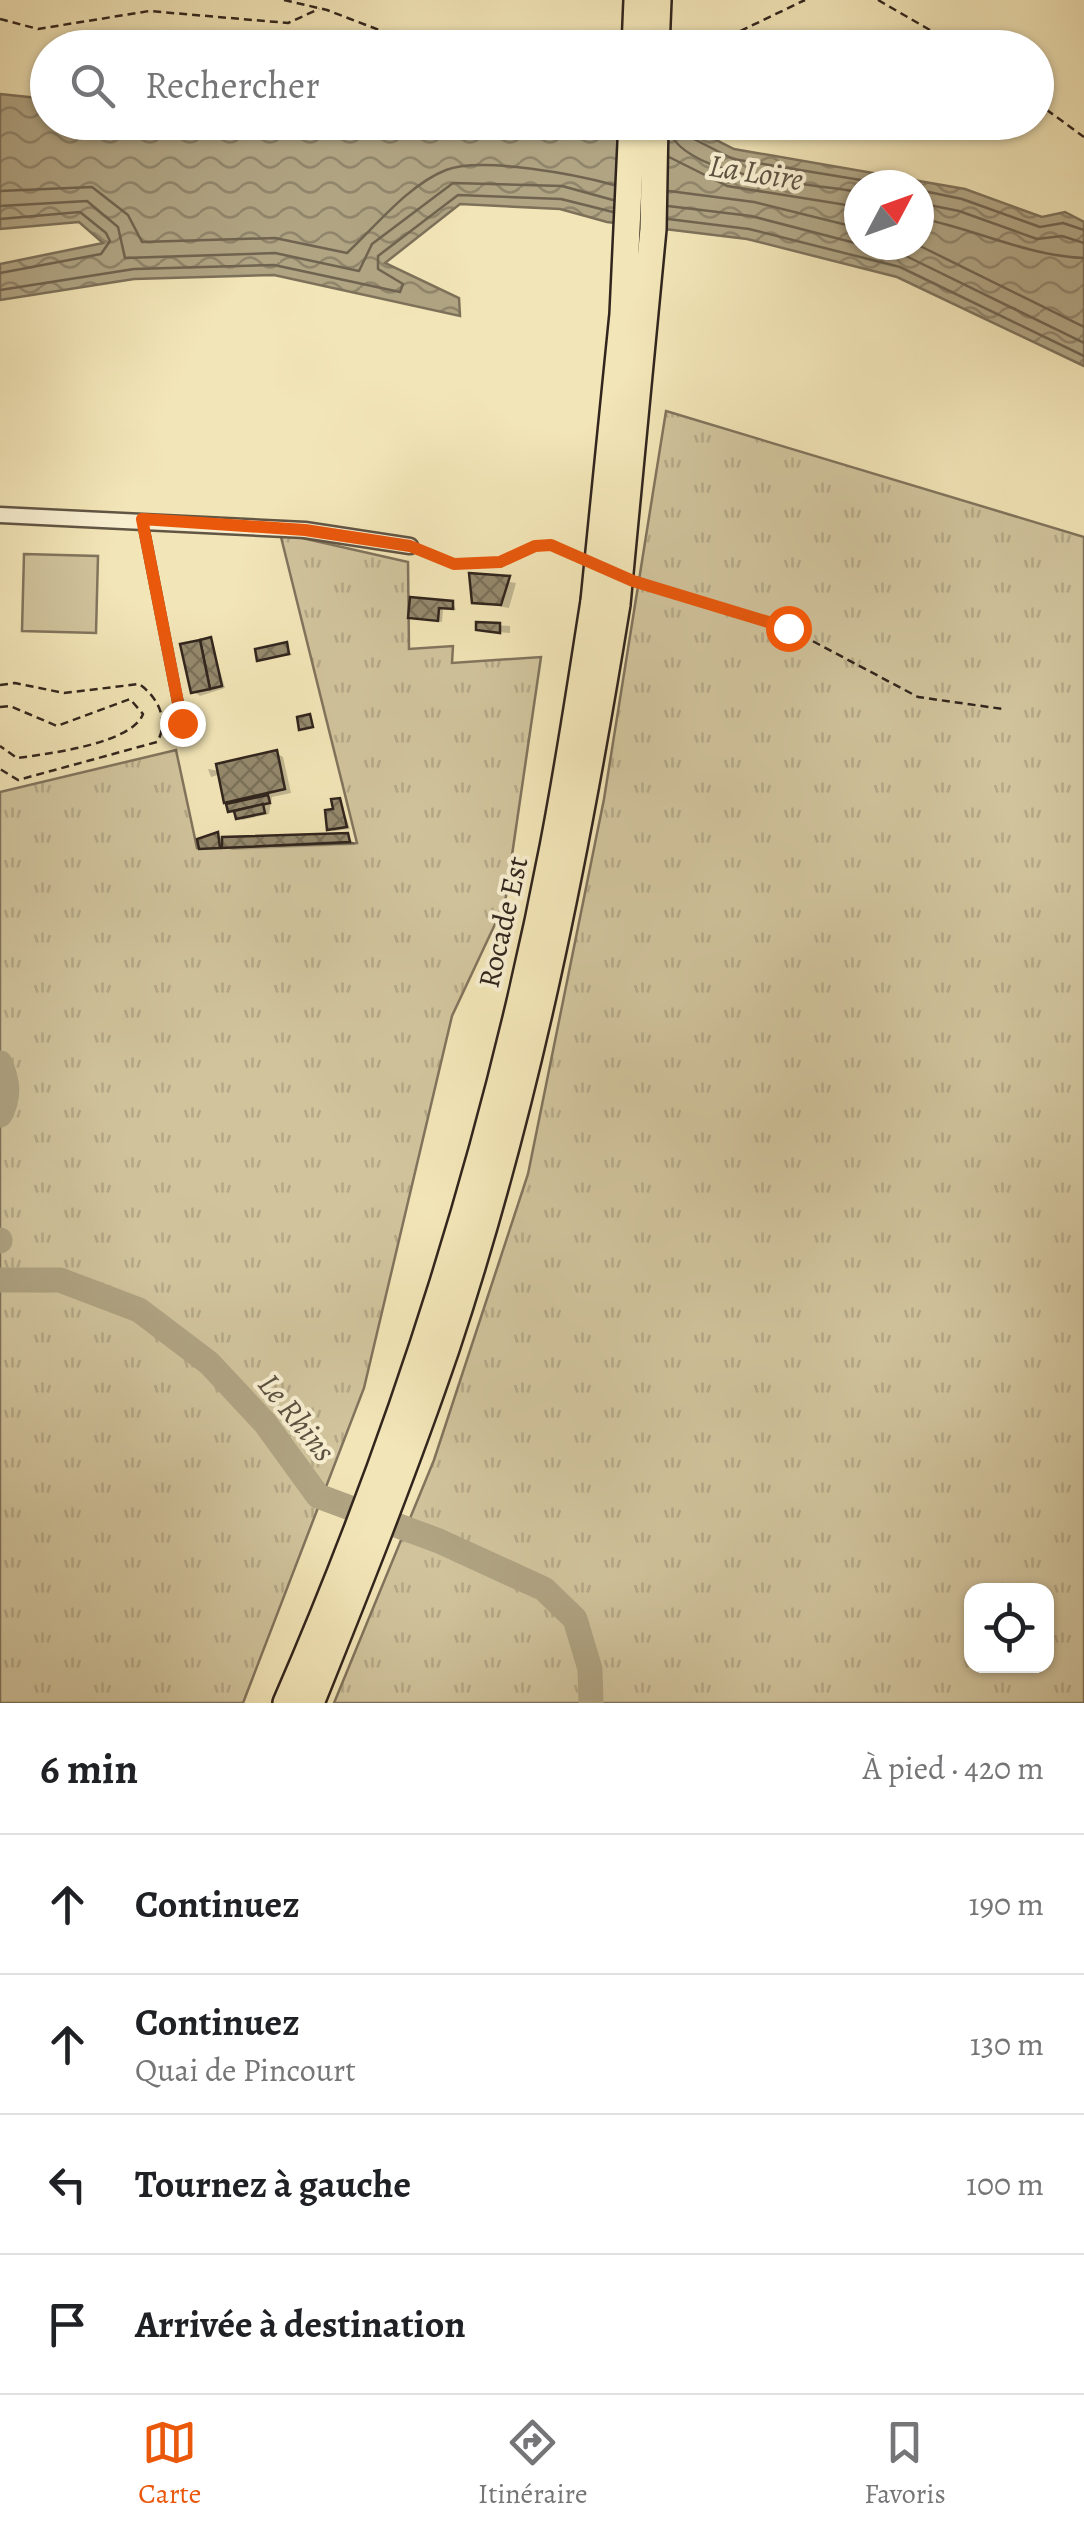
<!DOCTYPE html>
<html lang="fr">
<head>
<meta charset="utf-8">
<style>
  body { margin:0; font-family:Alegreya,serif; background:#f2f2f2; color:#202124 }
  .controls { position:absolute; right:30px; bottom:30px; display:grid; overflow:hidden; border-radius:20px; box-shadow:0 2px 8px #0004 }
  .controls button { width:90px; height:90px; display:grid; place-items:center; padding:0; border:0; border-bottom:2px solid #e0e0e0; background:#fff; color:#202124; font:50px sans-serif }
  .compass { position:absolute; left:844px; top:170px; width:90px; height:90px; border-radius:50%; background:#fff; box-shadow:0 2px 8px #0004; rotate:49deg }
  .stop { position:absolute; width:30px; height:30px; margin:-22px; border:8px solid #ea580c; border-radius:50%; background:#fff }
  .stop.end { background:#ea580c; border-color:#fff; box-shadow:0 2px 10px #0008 }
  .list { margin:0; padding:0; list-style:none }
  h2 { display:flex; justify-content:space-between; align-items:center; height:130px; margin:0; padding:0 40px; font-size:42px }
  h2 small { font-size:32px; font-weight:400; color:#757577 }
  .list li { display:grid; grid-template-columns:65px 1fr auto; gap:30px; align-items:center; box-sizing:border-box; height:140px; padding:0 40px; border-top:2px solid #e0e0e0 }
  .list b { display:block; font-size:38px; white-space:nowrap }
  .list p { margin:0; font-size:32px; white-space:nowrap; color:#757577 }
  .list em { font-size:32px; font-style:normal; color:#757577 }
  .icon { flex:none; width:55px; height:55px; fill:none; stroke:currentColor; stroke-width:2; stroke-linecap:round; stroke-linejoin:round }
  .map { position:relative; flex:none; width:1084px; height:1703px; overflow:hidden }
  .search { position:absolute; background:#fff; box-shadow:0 2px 8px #0004; left:30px; right:30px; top:30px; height:110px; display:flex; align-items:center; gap:25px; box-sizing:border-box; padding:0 35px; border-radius:55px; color:#757577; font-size:38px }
  .sheet { height:690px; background:#fff }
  nav { display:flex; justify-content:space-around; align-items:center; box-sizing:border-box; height:140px; border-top:2px solid #e0e0e0; background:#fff; font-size:28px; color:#757577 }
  nav a { display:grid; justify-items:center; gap:5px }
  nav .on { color:#ea580c }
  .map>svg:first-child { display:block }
  .grass { fill:url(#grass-tufts); stroke:#81745d; stroke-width:2.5; fill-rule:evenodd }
  .green { fill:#d1c49d; stroke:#81745d; stroke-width:2.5 }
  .water { fill:url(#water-waves); stroke:#7d715a; stroke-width:2.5; fill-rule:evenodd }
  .shadow { fill:#0003 }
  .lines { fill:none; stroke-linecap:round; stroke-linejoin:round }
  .shore { stroke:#706450; stroke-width:2.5 }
  .river { stroke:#b0a483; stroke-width:25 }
  .building { fill:url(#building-cross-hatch); stroke:#31251d; stroke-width:2.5 }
  .lane-casing { stroke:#615544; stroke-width:12 }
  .street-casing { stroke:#615544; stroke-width:19 }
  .highway-casing { stroke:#31251d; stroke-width:30 }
  .path { stroke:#31251d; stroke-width:2.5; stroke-dasharray:8 5; stroke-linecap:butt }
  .lane { stroke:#f7eed0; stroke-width:8 }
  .street { stroke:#f7eed0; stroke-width:14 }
  .highway { stroke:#f2e5b7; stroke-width:25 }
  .highway-bridge-casing { stroke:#31251d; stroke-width:30; stroke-linecap:butt }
  .highway-bridge { stroke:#f2e5b7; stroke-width:25 }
  .route { stroke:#ea580c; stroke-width:12 }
  .labels { text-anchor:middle; stroke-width:8; stroke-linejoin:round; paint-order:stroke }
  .street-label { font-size:30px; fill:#31251d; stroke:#f7eed0 }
  .water-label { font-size:32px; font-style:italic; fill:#5d5141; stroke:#f7eed0 }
</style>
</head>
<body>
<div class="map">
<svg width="1084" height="1703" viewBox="0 0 1084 1703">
  <defs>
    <pattern id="grass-tufts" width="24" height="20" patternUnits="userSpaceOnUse" patternTransform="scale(2.5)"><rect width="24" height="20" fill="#d1c49d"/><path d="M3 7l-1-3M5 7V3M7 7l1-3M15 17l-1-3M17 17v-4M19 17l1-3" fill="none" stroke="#b4a887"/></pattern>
    <pattern id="water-waves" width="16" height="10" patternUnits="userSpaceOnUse" patternTransform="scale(2.5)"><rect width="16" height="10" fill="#b0a483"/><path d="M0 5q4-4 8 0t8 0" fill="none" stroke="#90856b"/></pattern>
    <pattern id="building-cross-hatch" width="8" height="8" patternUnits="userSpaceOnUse" patternTransform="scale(2.5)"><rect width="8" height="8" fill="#95896d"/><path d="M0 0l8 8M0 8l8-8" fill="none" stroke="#7a7059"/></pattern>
  </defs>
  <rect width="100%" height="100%" fill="#f2e5b7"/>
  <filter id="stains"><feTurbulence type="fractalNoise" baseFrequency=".002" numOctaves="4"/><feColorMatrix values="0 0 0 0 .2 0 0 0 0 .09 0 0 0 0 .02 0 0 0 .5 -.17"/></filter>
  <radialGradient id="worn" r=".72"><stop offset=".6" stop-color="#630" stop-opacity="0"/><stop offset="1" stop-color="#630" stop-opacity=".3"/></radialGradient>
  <g class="grass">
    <path d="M666 411 1084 537V1703H334L434 1460 528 1174 604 799ZM972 1590H1046V1666H972Z"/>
    <path d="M280 533 408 562 409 649 453 646 452 663 541 657 505 903 452 1016 364 1388 243 1703H0V792L176 750 197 848 357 843Z"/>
  </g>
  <path class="green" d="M24 554 98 556 96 633 22 631Z"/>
  <path class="water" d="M0 94 47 99 48 122H578L594 129 683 123 734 149 965 189 1042 217 1065 212 1084 222V366L897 277 747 239 607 222 560 209 460 204 385 263 459 298 460 316 274 275 134 279 0 300V264L103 243 79 222 0 229ZM859 185H919V245H859Z"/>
  <g class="shadow">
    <path d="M472 576 516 583 509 608 475 602Z"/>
    <path d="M453 603 456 610 443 609 442 622 410 617Z"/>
    <path d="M478 624 510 626V633L482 631Z"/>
    <path d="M211 640 225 688 200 696 193 691Z"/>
    <path d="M286 645 292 655 260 659Z"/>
    <path d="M276 753 283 757 291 793 272 797 269 814 242 820 230 811 221 774 211 777 208 769 220 771Z"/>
    <path d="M340 800 350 829 334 831 330 829Z"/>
    <path d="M217 835 222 839 347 836 356 845 232 850 222 845 223 849 201 847Z"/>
  </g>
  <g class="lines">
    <g class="shore">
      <path d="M681 122 686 135 733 159 891 185"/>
      <path d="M670 134C696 180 811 183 859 192"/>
      <path d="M669 157 727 186 859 207"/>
      <path d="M919 190 962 199 1040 227 1063 223 1084 230"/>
      <path d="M0 191 92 187 128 215 142 242 275 238 347 253C375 227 408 185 446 170 481 156 578 175 614 185"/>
      <path d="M669 191 754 202 859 228"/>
      <path d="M919 203 959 211 1037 239 1062 236 1084 243"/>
      <path d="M0 206 87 201 118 227 125 258 275 253 359 271 372 244 453 183 562 186 613 200"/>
      <path d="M668 206 751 216 859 244"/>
      <path d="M919 218C976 229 1027 256 1084 258"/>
      <path d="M0 219 80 212 106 233 110 241 101 254 0 273"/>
      <path d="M668 219 749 229 900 267 1084 356"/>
      <path d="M864 245 906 256 1084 343"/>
      <path d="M918 245 1084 327"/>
      <path d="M0 290 134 269 274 265 400 292 403 284 378 269V256L458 195 561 199 613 212"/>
    </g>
    <g class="river">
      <path d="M0 1063C8 1081 10 1097 0 1115"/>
      <path d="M0 1240V1241"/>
      <path d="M0 1280H60L139 1310 209 1363 265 1423 318 1496 439 1541 544 1589 575 1619 590 1669 591 1703"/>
    </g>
  </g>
  <g class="building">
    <path d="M469 573 510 576 501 605 472 603Z"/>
    <path d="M410 597 453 601V609L439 608 438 621 408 618Z"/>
    <path d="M476 622 500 623V633L476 630Z"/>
    <path d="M211 637 222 686 210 689 200 640Z"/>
    <path d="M200 640 210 689 191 693 180 644Z"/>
    <path d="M287 642 289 654 257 661 255 649Z"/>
    <path d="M310 714 313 727 299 730 297 717Z"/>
    <path d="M277 750 285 789 224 803 216 764Z"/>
    <path d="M268 795 270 803 228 812 226 804Z"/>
    <path d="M340 798 347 827 327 830 325 810 333 809 331 799Z"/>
    <path d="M263 804 265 813 236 819 234 811Z"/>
    <path d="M218 832 220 848 199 849 197 839Z"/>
    <path d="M348 833 350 842 222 848V837Z"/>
  </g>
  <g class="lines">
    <defs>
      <path id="lane" d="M143 524 182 723"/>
      <path id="street" d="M0 515 305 530 410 546"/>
      <g id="highway">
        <path d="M635 48 637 0"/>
        <path d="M656 48 658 0"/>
        <path d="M286 1703C405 1430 497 1139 553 847 569 765 581 683 594 601"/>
        <path d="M311 1703C358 1586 405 1469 446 1349 527 1106 576 856 617 604"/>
      </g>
    </defs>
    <use href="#lane" class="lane-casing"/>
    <use href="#street" class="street-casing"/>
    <use href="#highway" class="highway-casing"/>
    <g class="path">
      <path d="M284 0 327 10 426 48"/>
      <path d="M878 0 961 48"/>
      <path d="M0 19 38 29 149 11 288 23 319 9"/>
      <path d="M705 48 805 0"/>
      <path d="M1036 102 1084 137"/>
      <path d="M425 552C451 562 475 568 503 561 535 552 546 538 578 557"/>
      <path d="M641 583 788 628 918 697 1003 709"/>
      <path d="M0 685 15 683 64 693 139 684C158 697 170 721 157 742L18 780 0 769"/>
      <path d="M0 707 10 706 57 726 130 699 143 714C132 744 46 754 17 758L0 746"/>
    </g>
    <use href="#lane" class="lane"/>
    <use href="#street" class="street"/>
    <use href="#highway" class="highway"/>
    <defs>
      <g id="highway-bridge">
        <path d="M594 601 623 314 632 122"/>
        <path d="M617 604 653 229 655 122"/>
      </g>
    </defs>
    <use href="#highway-bridge" class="highway-bridge-casing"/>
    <use href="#highway-bridge" class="highway-bridge"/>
  </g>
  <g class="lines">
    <path class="route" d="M182 723 142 519 305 530 410 546 454 564 500 562 535 546 551 545 633 581 788 628"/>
  </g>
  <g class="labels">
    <g class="street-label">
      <text transform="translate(503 922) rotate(-77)" y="10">Rocade Est</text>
    </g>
    <g class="water-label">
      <text transform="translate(756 172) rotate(9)" y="11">La Loire</text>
      <text transform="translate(297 1417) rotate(51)" y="11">Le Rhins</text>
    </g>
  </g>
  <rect width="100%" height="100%" filter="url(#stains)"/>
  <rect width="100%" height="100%" fill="url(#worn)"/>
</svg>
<div class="controls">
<button><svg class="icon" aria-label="locate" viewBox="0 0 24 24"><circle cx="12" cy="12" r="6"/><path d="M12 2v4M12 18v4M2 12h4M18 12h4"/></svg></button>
</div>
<svg class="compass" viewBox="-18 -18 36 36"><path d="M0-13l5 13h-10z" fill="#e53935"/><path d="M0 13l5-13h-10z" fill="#757577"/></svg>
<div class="stop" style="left:788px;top:628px"></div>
<div class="stop end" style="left:182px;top:723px"></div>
<div class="search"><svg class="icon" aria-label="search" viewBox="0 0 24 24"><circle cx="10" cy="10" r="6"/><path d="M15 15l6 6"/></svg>Rechercher</div>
</div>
<section class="sheet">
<h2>6 min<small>À pied · 420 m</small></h2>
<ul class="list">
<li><svg class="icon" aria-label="ahead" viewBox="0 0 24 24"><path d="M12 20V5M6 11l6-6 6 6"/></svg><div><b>Continuez</b></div><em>190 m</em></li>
<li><svg class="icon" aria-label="ahead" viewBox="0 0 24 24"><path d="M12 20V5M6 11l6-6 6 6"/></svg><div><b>Continuez</b><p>Quai de Pincourt</p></div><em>130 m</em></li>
<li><svg class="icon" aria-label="left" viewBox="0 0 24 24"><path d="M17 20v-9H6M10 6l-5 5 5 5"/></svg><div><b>Tournez à gauche</b></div><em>100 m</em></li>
<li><svg class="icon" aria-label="arrive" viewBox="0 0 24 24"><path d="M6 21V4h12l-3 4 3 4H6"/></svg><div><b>Arrivée à destination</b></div></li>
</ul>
</section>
<nav>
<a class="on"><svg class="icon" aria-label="map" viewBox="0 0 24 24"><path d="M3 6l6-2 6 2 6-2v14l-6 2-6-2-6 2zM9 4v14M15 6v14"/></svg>Carte</a>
<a><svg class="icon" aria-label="directions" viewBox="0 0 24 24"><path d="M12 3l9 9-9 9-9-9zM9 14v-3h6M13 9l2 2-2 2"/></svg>Itinéraire</a>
<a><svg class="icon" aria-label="saved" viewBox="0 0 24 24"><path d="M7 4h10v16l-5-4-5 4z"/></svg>Favoris</a>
</nav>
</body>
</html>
